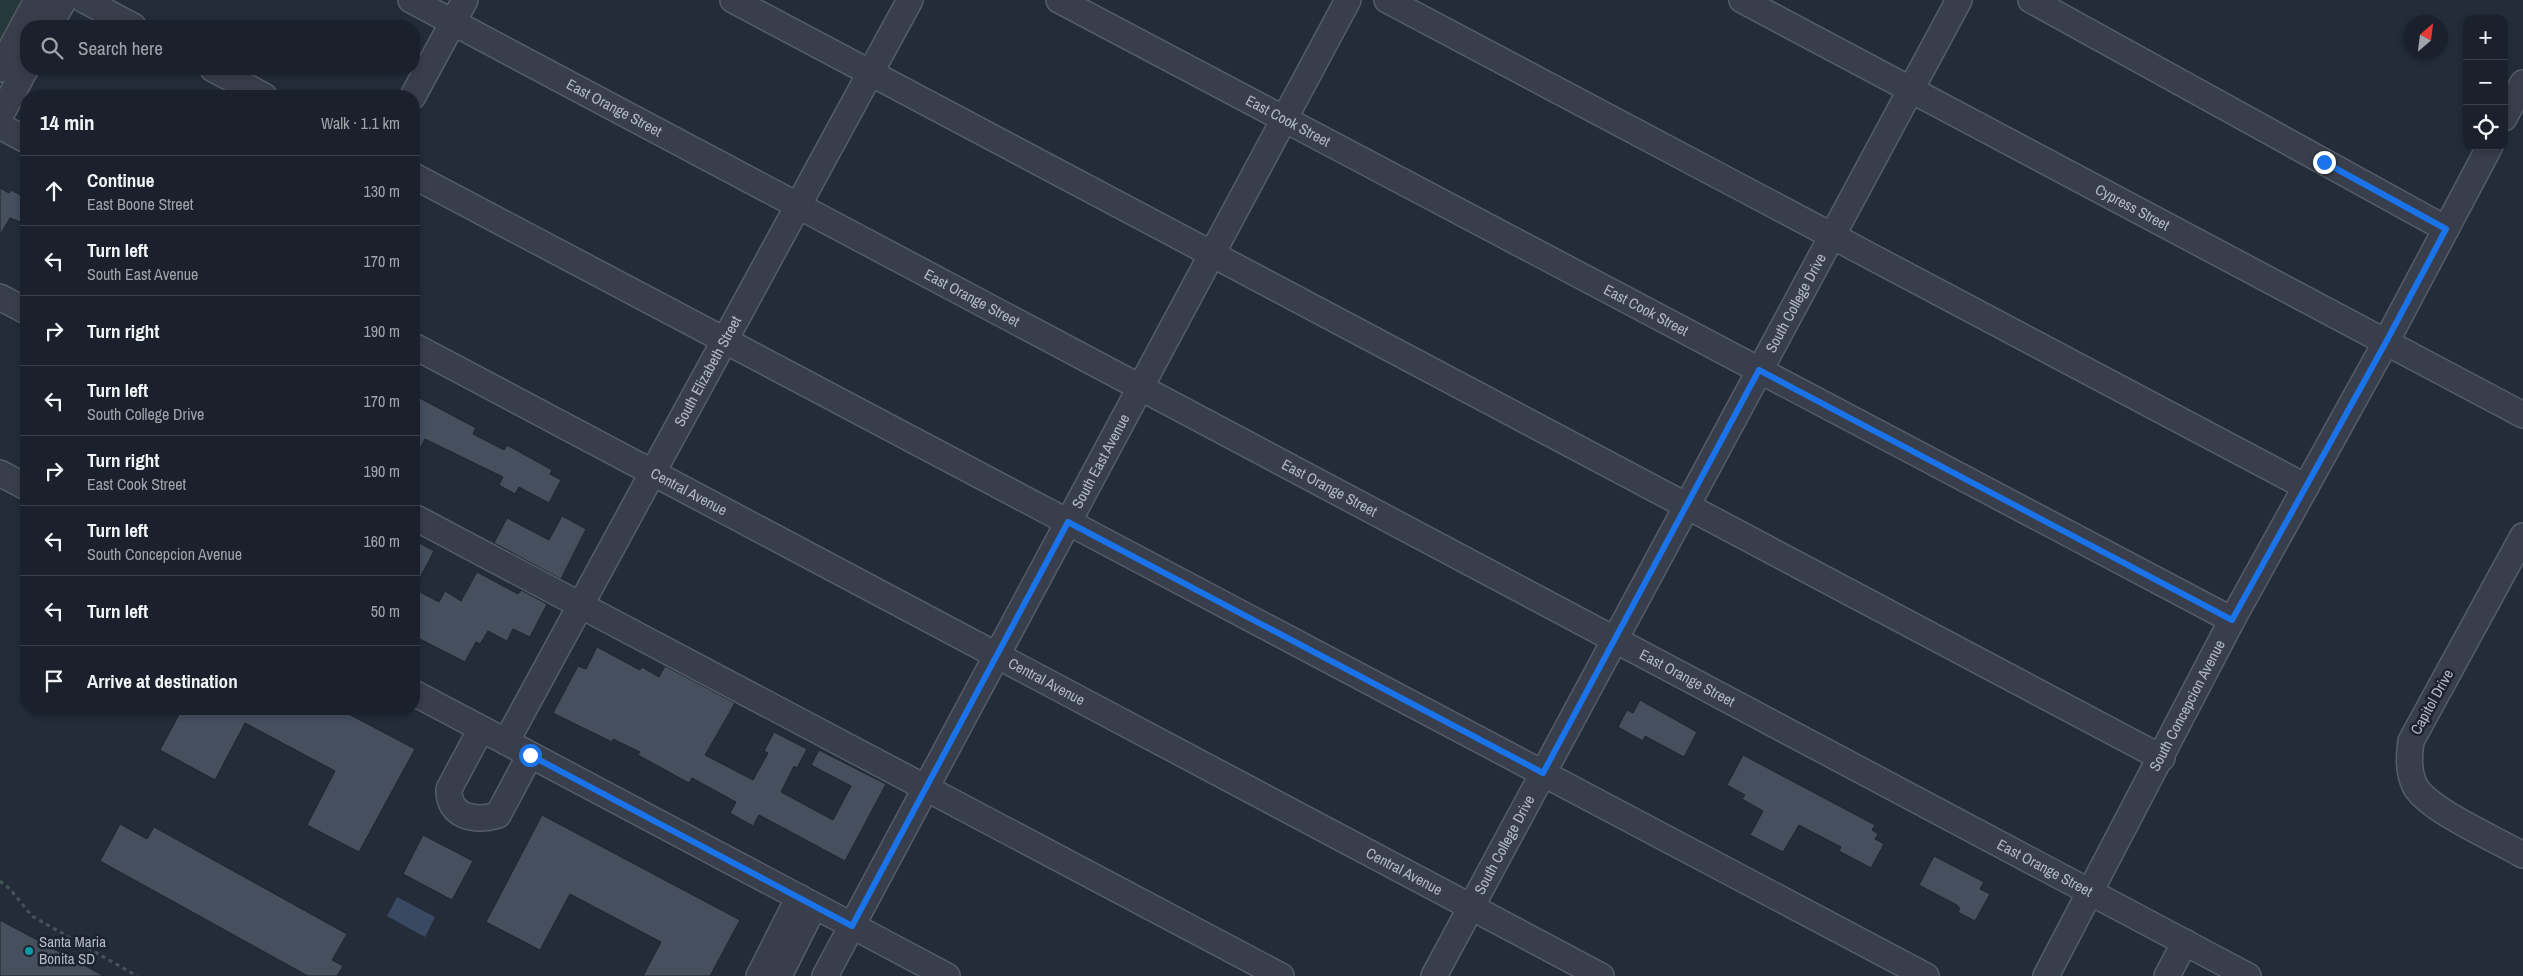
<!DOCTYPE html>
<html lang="en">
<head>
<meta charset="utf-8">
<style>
  body { margin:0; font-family:"Archivo Narrow",sans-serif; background:#242934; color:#f1f3f6 }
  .controls { position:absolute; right:15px; top:15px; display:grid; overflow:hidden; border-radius:10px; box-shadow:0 2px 8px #0003 }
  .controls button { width:45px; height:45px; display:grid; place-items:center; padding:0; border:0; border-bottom:1px solid #393e48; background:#1b212c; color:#f1f3f6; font:25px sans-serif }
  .compass { position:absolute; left:2403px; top:15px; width:45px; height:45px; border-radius:50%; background:#1b212c; box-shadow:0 2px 8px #0003; rotate:28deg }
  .stop { position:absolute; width:15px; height:15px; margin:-11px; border:4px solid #1a73e8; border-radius:50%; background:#fff }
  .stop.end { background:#1a73e8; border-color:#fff; box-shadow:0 1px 5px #0008 }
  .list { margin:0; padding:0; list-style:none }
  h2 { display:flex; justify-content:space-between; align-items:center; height:65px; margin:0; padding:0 20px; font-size:21px }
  h2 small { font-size:16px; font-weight:400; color:#a0a3a9 }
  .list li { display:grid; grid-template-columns:32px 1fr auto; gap:15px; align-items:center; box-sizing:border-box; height:70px; padding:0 20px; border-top:1px solid #393e48 }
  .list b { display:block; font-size:19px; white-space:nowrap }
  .list p { margin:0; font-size:16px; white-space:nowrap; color:#a0a3a9 }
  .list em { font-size:16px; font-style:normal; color:#a0a3a9 }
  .icon { flex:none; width:28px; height:28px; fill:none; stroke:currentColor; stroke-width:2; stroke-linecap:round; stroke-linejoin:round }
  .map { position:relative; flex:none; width:2523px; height:976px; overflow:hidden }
  .search { position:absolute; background:#1b212c; box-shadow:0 2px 8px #0003; left:20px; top:20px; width:400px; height:55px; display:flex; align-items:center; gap:12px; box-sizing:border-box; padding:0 18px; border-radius:20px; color:#a0a3a9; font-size:19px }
  .panel { position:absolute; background:#1b212c; box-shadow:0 2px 8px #0003; left:20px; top:90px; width:400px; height:625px; border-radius:20px }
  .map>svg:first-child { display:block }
  .green { fill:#26383b }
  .water { fill:#3a4962 }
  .building { fill:#454f5e; stroke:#1f2531 }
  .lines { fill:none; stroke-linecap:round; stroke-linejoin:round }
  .minor-casing { stroke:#565c68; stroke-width:28 }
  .path { stroke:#445558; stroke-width:3; stroke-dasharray:4 4; stroke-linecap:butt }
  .minor { stroke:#383e4b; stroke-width:25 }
  .route { stroke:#1a73e8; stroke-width:6 }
  .culture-dot { fill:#0f9aa8; stroke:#1d232f; stroke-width:2 }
  .labels { text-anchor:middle; stroke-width:5; stroke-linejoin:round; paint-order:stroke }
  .street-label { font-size:15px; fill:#b3b9c6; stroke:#1d232f }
  .poi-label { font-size:15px; fill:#b3b9c6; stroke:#1d232f; text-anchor:start }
</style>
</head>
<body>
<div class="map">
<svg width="2523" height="976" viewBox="0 0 2523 976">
  <rect width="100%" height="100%" fill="#242c3a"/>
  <path class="green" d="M0 0H21L0 40Z"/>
  <path class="water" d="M397 897 435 917 425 937 387 916Z"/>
  <g class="building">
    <path d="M0 188 9 193 11 190 26 198V224L10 218 0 235Z"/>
    <path d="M414 395 476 428 473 434 504 450 507 445 552 470 550 474 561 480 549 503 519 487 515 494 499 485 503 477 425 439 414 459Z"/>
    <path d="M562 516 586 529 561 579 494 543 507 518 549 540Z"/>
    <path d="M414 540 434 551 414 589 439 602 445 591 461 601 477 572 518 594 521 590 547 604 530 637 513 629 507 641 488 631 480 644 476 642 465 662 414 636Z"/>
    <path d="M597 647 640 670 642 667 659 677 665 666 735 703 705 755 753 780 768 753 764 751 774 732 807 749 797 768 794 766 781 792 833 820 851 786 811 765 819 750 886 784 845 861 759 815 753 826 730 813 736 802 692 778 689 783 638 755 640 752 613 739 612 742 553 713 578 666 586 669Z"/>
    <path d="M1640 700 1697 732 1684 757 1645 736 1643 741 1618 727 1627 710 1633 713Z"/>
    <path d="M182 709H339L415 749 359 852 307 825 335 771 245 723 215 780 160 750Z"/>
    <path d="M1743 755 1875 825 1872 830 1878 834 1875 839 1884 844 1871 868 1839 851 1841 847 1799 825 1783 852 1750 835 1763 811 1742 799 1745 795 1727 785Z"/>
    <path d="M542 815 740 920 710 976H643L661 942 570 894 540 950 486 922Z"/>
    <path d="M120 824 147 839 154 827 347 934 332 960 343 966 337 976H308L100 861Z"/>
    <path d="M423 835 473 861 452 900 403 874Z"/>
    <path d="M1934 856 1984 882 1980 889 1990 894 1975 921 1958 912 1960 909 1957 905 1919 885Z"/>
    <path d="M0 920 104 976H0Z"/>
  </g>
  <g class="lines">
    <defs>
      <g id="minor">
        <path d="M84 0 133 26"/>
        <path id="s1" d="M411 0 2248 976"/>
        <path d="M733 0 2162 758"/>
        <path id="s2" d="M1059 0 2232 620"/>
        <path d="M1387 0 2306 487"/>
        <path id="s3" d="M1742 0 2523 415"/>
        <path d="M2031 0 2446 229"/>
        <path d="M49 26 64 0"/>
        <path d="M0 69 37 0"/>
        <path d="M213 69 264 96"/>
        <path d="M413 96 465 0"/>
        <path d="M0 116 26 68"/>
        <path d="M2504 118 2523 83"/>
        <path d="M0 126 26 140"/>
        <path d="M414 176 1926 976"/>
        <path d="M0 297 26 311"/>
        <path id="s4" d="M414 346 1601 976"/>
        <path d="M0 473 26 487"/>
        <path d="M414 517 1281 976"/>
        <path d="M2523 536 2411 741C2409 757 2408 771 2415 786 2428 810 2497 840 2523 855"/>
        <path d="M414 693 947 976"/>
        <path d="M481 729 449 789C448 817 475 822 498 815L530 755"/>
        <path id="s5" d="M506 742 910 0"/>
        <path d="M759 976 799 897"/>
        <path d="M779 976 814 906"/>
        <path id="s6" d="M825 976 1348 0"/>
        <path id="s7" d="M1434 976 1959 0"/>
        <path id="s8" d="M2046 976 2232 620 2386 342 2490 146"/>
        <path d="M2167 976 2185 942"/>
      </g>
    </defs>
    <use href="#minor" class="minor-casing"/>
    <path class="path" d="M0 881 10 889 32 916 137 976"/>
    <use href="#minor" class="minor"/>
  </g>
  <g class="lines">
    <path class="route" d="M530 755 852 926 1068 522 1543 773 1759 370 2232 620 2386 342 2446 229 2324 162"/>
  </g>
  <circle class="culture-dot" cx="29" cy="951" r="5"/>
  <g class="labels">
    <g class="street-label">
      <text dy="5" stroke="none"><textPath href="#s1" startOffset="230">East Orange Street</textPath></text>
      <text dy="5" stroke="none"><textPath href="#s2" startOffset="259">East Cook Street</textPath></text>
      <text dy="5" stroke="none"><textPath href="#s3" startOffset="442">Cypress Street</textPath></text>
      <text dy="5" stroke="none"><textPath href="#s1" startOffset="635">East Orange Street</textPath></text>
      <text dy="5" stroke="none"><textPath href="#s7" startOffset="764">South College Drive</textPath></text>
      <text dy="5" stroke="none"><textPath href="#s2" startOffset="664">East Cook Street</textPath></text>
      <text dy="5" stroke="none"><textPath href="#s5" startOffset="422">South Elizabeth Street</textPath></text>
      <text dy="5" stroke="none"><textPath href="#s6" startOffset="584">South East Avenue</textPath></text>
      <text dy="5" stroke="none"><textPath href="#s1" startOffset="1040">East Orange Street</textPath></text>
      <text dy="5" stroke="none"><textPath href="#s4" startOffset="311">Central Avenue</textPath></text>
      <text dy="5" stroke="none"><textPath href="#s1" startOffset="1445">East Orange Street</textPath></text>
      <text dy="5" stroke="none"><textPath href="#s4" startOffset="716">Central Avenue</textPath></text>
      <text transform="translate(2432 702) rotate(-61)" y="5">Capitol Drive</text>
      <text dy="5" stroke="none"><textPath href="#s8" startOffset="305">South Concepcion Avenue</textPath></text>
      <text dy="5" stroke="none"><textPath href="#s7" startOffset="149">South College Drive</textPath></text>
      <text dy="5" stroke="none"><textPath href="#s1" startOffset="1850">East Orange Street</textPath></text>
      <text dy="5" stroke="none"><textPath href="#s4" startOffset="1121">Central Avenue</textPath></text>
    </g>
    <g class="poi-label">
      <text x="39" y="947">Santa Maria<tspan x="39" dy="17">Bonita SD</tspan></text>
    </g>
  </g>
</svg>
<div class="controls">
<button>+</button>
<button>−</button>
<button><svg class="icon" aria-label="locate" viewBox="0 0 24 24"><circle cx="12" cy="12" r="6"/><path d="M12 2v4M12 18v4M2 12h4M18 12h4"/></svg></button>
</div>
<svg class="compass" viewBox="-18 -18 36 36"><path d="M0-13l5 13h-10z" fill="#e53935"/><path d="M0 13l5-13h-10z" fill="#a0a3a9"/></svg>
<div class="stop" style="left:530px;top:755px"></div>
<div class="stop end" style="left:2324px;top:162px"></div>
<div class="search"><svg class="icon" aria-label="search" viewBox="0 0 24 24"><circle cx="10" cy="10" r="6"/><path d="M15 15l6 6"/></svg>Search here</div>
<section class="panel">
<h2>14 min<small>Walk · 1.1 km</small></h2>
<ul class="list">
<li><svg class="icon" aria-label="ahead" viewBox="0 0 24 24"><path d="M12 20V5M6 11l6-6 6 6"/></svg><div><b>Continue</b><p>East Boone Street</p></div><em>130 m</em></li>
<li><svg class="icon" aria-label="left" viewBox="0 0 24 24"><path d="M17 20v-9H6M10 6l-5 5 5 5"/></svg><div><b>Turn left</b><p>South East Avenue</p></div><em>170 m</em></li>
<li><svg class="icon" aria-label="right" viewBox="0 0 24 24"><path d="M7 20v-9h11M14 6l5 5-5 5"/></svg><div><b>Turn right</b></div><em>190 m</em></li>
<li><svg class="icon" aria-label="left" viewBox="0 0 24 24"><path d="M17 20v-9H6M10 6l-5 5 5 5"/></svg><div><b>Turn left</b><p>South College Drive</p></div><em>170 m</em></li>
<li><svg class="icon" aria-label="right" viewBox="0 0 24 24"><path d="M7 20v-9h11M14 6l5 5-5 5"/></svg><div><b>Turn right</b><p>East Cook Street</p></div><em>190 m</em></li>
<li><svg class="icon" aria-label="left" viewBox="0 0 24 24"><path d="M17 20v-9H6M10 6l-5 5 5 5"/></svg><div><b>Turn left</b><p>South Concepcion Avenue</p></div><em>160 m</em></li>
<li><svg class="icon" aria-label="left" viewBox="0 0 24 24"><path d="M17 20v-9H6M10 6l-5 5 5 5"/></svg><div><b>Turn left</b></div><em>50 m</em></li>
<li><svg class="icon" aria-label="arrive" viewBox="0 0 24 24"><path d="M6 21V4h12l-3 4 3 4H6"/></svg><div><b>Arrive at destination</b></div></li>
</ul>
</section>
</div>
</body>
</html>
